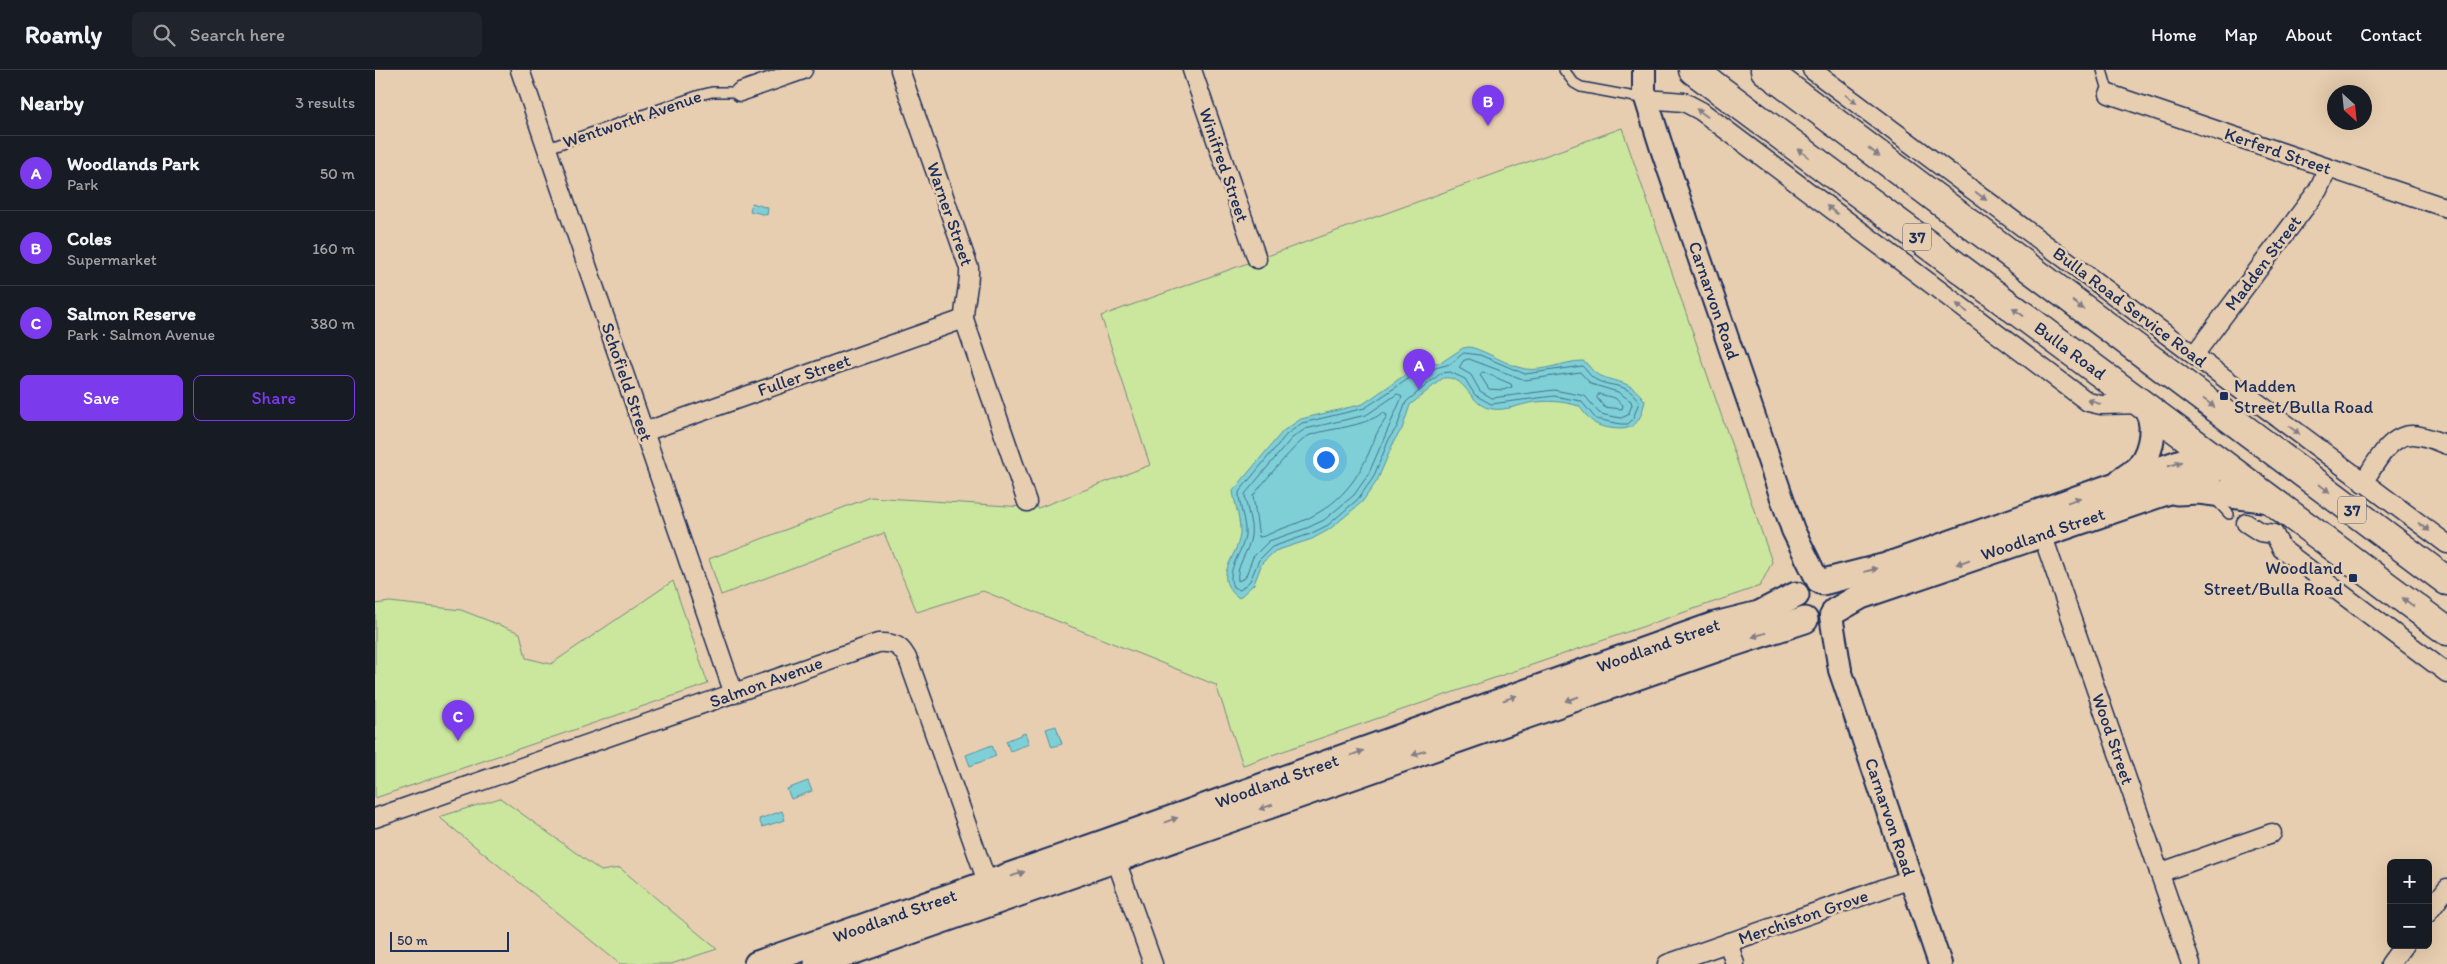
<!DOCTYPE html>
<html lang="en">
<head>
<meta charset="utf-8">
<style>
  body { margin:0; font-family:Itim,sans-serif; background:#20242c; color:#f1f3f6 }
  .controls { position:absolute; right:15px; bottom:15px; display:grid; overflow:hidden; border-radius:8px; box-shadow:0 5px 20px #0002 }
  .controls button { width:45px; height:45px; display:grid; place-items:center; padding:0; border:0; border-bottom:1px solid #363941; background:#171b24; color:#f1f3f6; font:25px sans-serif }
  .compass { position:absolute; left:1952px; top:15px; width:45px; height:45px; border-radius:50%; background:#171b24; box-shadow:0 5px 20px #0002; rotate:153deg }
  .scale { position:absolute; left:15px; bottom:12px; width:119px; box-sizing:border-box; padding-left:5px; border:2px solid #1b2f5e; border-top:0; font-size:14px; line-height:18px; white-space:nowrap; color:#1b2f5e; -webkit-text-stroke:4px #e8ceb0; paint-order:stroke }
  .you { position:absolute; left:950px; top:389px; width:18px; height:18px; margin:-12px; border:4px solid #fff; border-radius:50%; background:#1a73e8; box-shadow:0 0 0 8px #1a73e833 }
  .badge { display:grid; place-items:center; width:32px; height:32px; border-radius:50%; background:#7c3aed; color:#fff; font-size:16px; font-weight:700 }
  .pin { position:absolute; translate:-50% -41px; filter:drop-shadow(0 1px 2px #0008) }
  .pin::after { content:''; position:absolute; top:26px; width:18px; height:15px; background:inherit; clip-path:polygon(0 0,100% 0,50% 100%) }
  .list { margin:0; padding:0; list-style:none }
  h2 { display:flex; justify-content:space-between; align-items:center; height:65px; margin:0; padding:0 20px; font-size:21px }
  h2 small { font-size:16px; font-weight:400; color:#9ea1a6 }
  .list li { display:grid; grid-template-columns:32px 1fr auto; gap:15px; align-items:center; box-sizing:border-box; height:75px; padding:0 20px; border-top:1px solid #363941 }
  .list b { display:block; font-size:19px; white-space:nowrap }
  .list p { margin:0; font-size:16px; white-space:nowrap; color:#9ea1a6 }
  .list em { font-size:16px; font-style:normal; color:#9ea1a6 }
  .actions { display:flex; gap:10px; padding:15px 20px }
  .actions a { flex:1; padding:11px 0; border:1px solid #7c3aed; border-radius:8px; text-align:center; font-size:18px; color:#7c3aed }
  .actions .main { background:#7c3aed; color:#fff }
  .icon { flex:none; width:28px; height:28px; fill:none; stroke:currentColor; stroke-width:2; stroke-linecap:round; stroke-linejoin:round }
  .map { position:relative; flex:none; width:2072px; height:894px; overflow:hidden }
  header { display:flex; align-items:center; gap:30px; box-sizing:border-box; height:70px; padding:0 25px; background:#171b24; border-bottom:1px solid #363941 }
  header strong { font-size:24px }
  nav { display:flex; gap:28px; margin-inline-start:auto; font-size:18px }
  .search { width:350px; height:45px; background:#20242c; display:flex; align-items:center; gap:12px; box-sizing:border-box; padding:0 18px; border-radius:8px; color:#9ea1a6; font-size:19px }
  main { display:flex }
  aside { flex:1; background:#171b24 }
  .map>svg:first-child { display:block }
  .green { fill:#cbe69d; stroke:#738a7e }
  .water { fill:#7fd0d6; stroke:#5790a6 }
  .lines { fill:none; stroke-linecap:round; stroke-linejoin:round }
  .shore { stroke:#436f8e; stroke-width:1 }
  .service-casing { stroke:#1b2f5e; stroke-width:12 }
  .minor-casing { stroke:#1b2f5e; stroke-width:21 }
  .tertiary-casing { stroke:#1b2f5e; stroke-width:26 }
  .secondary-casing { stroke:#1b2f5e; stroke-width:29 }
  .primary-casing { stroke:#1b2f5e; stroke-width:31 }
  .service { stroke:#e8ceb0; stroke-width:9 }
  .minor { stroke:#e8ceb0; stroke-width:18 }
  .tertiary { stroke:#e8ceb0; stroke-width:22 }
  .secondary { stroke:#e8ceb0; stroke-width:25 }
  .primary { stroke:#e8ceb0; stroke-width:28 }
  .oneway { fill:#827e87 }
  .poi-dot { fill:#1b2f5e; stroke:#e8ceb0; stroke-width:2 }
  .labels { text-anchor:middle; stroke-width:5; stroke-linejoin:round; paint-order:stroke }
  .shield { fill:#e8ceb0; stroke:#585f77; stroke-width:1 }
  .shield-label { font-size:16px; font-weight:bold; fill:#1b2f5e }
  .street-label { font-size:18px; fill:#1b2f5e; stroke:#e8ceb0 }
  .poi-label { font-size:18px; fill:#1b2f5e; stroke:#e8ceb0; text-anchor:start }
</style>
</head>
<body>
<header>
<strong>Roamly</strong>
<div class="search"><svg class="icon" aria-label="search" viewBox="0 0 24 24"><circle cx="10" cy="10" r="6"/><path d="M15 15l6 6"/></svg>Search here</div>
<nav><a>Home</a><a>Map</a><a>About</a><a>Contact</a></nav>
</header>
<main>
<aside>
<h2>Nearby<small>3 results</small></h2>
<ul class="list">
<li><span class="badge">A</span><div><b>Woodlands Park</b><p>Park</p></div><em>50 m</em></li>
<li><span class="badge">B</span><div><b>Coles</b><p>Supermarket</p></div><em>160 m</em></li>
<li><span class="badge">C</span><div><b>Salmon Reserve</b><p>Park · Salmon Avenue</p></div><em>380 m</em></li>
</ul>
<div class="actions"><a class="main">Save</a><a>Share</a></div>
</aside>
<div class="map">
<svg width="2072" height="894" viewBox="0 0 2072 894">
  <rect width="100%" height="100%" fill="#e8ceb0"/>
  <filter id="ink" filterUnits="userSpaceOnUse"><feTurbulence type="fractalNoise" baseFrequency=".02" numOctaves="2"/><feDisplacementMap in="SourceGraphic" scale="10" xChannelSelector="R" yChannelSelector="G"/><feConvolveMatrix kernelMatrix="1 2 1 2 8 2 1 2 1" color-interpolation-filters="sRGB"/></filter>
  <g filter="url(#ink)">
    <g class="green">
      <path d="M1247 58 1397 492 1385 516 868 695 841 615 608 521 542 542 509 463 346 525 334 489 496 427 663 438 775 395 726 246Z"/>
      <path d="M298 511 333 614 0 728V534L15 532 86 540 145 563 151 588 176 594Z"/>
      <path d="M125 728 226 801 245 798 342 879 296 894H245L64 747Z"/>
    </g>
    <g class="water">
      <path d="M377 133 393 138 392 145 375 141Z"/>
      <path d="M1095 277C1114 282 1131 295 1150 299 1169 302 1189 291 1208 291 1214 294 1217 302 1222 304 1243 315 1254 308 1270 331 1265 353 1259 362 1235 358 1229 357 1222 356 1217 351 1212 347 1208 341 1204 336 1187 331 1172 330 1154 333 1141 336 1126 342 1113 338 1093 332 1091 305 1068 308L1035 335 1027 359 1020 369 1002 411 987 432 955 459 937 469 900 481 887 493 879 514 864 528C835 506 862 490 865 464 866 451 860 435 858 421L908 361 926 349 988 334 1040 298 1067 292 1088 278Z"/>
      <path d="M681 656 687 674 677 677 671 659Z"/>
      <path d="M650 663 654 674 635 681 631 671Z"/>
      <path d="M617 675 621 686 595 696 591 685Z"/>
      <path d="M433 711 437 721 416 729 412 719Z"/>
      <path d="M407 741 410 750 387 757 384 749Z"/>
    </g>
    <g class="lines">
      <g class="shore">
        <path d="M1089 283 1105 285 1150 304 1207 296C1211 299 1214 305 1218 308 1234 319 1251 310 1264 332L1258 349 1253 354H1246L1221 349 1206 331 1179 326 1116 334 1100 325 1090 309 1075 302 1066 303 1031 332 1022 357 1015 367 998 408 983 429 953 455 935 464 897 477 884 490 875 511 865 520 858 517C850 499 868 483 870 465 871 451 864 437 864 422L911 365 927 353 990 338 1042 303 1075 294Z"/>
        <path d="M1094 289 1150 310 1205 302 1216 314 1243 322 1256 331 1257 335 1253 345 1246 348 1230 345 1224 343 1210 326 1179 320 1117 328 1105 321 1096 305 1084 298 1088 291Z"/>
        <path d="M1108 302 1136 314 1137 317 1128 320 1114 319 1105 305Z"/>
        <path d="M1023 324 1027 327 993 405 979 425 949 450 932 458 894 471 878 487 870 508 863 511C860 496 874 482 876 466 878 452 871 439 870 424L916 369 930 359 991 345Z"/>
        <path d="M1224 324 1240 328 1248 335 1247 339 1229 337 1222 328Z"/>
        <path d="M1008 343 1012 345C1010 352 1004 358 1001 365 983 415 960 441 909 458 901 460 891 467 884 467L878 426C887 414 923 370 935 365 960 357 985 358 1008 343Z"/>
      </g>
      <defs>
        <g id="service">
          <path d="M1189 0 1199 13 1206 17 1271 29"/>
          <path d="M1727 0 1734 24"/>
          <path d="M173 78 325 25 337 22H365"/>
          <path d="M1839 428 1854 444"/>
        </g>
        <g id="minor">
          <path d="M145 0 359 624"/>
          <path d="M525 0 594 198C595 216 589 231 589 249L652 432"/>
          <path d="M817 0 882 189"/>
          <path d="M1437 0 2072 474"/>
          <path d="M365 22 428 0"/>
          <path d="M1734 24 2072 138"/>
          <path d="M1271 29 1309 32 1326 41 1713 332 1726 335 1767 334"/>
          <path d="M1819 285 1943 120 1953 98"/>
          <path d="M269 362 589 249"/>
          <path d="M1988 413C1999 396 2014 364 2038 365 2049 365 2061 371 2072 375"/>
          <path d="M1871 453 1885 462 1899 464 1907 479 2072 603"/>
          <path d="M1664 455 1816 894"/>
          <path d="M0 748 503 573C520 572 527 576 534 592L616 823"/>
          <path d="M737 779 778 894"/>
          <path d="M1784 803 1897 763"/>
          <path d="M2053 843 2072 818"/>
          <path d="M1353 872 1360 894"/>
          <path d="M1292 894 1536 809"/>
          <path d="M2015 894 2029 875"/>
        </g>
        <g id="tertiary">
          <path id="s1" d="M1269 0V22L1287 79 1418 460 1443 511"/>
          <path id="s2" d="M1456 546 1465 600 1565 894"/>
        </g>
        <g id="secondary">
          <path d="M1746 411C1753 406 1760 402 1765 396 1777 380 1784 349 1767 334"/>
          <path d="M1802 422 1824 421 1896 430"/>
          <path d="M1448 512 1511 496 1832 383"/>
          <path id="s3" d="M1460 541 1486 526 1809 416 1848 395"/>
          <path id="s4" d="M382 894 734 771 1340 555 1384 544 1421 525"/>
          <path d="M442 894 1344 578 1430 550"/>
        </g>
        <g id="primary">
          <path id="s5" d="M1318 0 2072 561"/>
          <path d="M1390 0 2072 511"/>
        </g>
      </defs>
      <use href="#service" class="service-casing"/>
      <use href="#minor" class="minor-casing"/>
      <use href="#tertiary" class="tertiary-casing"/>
      <use href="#secondary" class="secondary-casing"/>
      <use href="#primary" class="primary-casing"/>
      <use href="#service" class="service"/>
      <use href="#minor" class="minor"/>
      <use href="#tertiary" class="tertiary"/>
      <use href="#secondary" class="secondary"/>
      <use href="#primary" class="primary"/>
    </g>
    <defs><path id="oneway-solid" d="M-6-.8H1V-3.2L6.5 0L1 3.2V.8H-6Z" transform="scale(1.25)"/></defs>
    <g class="oneway">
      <use href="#oneway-solid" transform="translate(1476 29) rotate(37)"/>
      <use href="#oneway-solid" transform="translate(1327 43) rotate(-145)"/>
      <use href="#oneway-solid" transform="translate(1499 82) rotate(37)"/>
      <use href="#oneway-solid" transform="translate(1428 83) rotate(-144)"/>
      <use href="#oneway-solid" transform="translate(1606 126) rotate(37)"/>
      <use href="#oneway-solid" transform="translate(1457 140) rotate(-143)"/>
      <use href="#oneway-solid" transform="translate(1703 235) rotate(37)"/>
      <use href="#oneway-solid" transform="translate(1587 238) rotate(-143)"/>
      <use href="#oneway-solid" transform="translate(1643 242) rotate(-144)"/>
      <use href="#oneway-solid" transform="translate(1719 332) rotate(-162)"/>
      <use href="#oneway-solid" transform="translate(1834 333) rotate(37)"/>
      <use href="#oneway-solid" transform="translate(1919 360) rotate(37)"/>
      <use href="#oneway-solid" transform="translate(1800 394) rotate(-19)"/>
      <use href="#oneway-solid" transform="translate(1949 418) rotate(37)"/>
      <use href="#oneway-solid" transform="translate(1699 430) rotate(-20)"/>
      <use href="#oneway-solid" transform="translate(2049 457) rotate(36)"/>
      <use href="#oneway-solid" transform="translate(1588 492) rotate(161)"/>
      <use href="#oneway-solid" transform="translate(1496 500) rotate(-15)"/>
      <use href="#oneway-solid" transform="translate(2033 532) rotate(-143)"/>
      <use href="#oneway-solid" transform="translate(1384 565) rotate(162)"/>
      <use href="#oneway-solid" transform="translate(1135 628) rotate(-19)"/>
      <use href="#oneway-solid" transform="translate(1197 629) rotate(161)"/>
      <use href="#oneway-solid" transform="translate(982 683) rotate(-20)"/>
      <use href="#oneway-solid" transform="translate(1044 683) rotate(161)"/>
      <use href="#oneway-solid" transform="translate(891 737) rotate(161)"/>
      <use href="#oneway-solid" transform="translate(796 750) rotate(-20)"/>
      <use href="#oneway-solid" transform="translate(643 804) rotate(-19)"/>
    </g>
  </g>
  <g class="poi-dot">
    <rect x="1844" y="321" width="10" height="10" rx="2.5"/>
    <rect x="1973" y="503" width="10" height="10" rx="2.5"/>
  </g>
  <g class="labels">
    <g class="shield">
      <rect x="1528" y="153.5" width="28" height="27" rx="4"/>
      <rect x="1963" y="426.5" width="28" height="27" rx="4"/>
    </g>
    <g class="shield-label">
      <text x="1542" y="173">37</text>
      <text x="1977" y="446">37</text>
    </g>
    <g class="street-label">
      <text transform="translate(257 49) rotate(-19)" y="6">Wentworth Avenue</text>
      <text transform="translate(1903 81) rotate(19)" y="6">Kerferd Street</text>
      <text transform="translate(849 95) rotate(71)" y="6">Winifred Street</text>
      <text transform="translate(575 144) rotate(71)" y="6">Warner Street</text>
      <text transform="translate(1888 193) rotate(-53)" y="6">Madden Street</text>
      <text dy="6" stroke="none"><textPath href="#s1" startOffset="242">Carnarvon Road</textPath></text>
      <text transform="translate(1755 237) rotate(37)" y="6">Bulla Road Service Road</text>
      <text dy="6" stroke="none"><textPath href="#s5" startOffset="470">Bulla Road</textPath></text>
      <text transform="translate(429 305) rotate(-19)" y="6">Fuller Street</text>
      <text transform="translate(252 312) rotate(71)" y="6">Schofield Street</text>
      <text dy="6" stroke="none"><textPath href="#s3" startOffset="222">Woodland Street</textPath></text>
      <text dy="6" stroke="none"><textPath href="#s4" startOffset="956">Woodland Street</textPath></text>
      <text transform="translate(391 612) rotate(-20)" y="6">Salmon Avenue</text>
      <text transform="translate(1738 669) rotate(71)" y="6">Wood Street</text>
      <text dy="6" stroke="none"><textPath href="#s4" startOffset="551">Woodland Street</textPath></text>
      <text dy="6" stroke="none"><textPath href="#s2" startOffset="210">Carnarvon Road</textPath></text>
      <text dy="6" stroke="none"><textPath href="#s4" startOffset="146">Woodland Street</textPath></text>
      <text transform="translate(1428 847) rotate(-19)" y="6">Merchiston Grove</text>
    </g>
    <g class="poi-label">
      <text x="1859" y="322">Madden<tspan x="1859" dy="21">Street/Bulla Road</tspan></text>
      <text x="1968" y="504" text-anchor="end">Woodland<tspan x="1968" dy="21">Street/Bulla Road</tspan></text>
    </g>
  </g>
</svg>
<div class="controls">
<button>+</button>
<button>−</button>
</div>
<svg class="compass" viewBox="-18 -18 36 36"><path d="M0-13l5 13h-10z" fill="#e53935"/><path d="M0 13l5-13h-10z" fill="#9ea1a6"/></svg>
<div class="scale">50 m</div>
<div class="you"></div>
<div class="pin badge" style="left:1044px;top:320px">A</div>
<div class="pin badge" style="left:1113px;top:56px">B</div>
<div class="pin badge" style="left:83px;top:671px">C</div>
</div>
</main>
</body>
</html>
